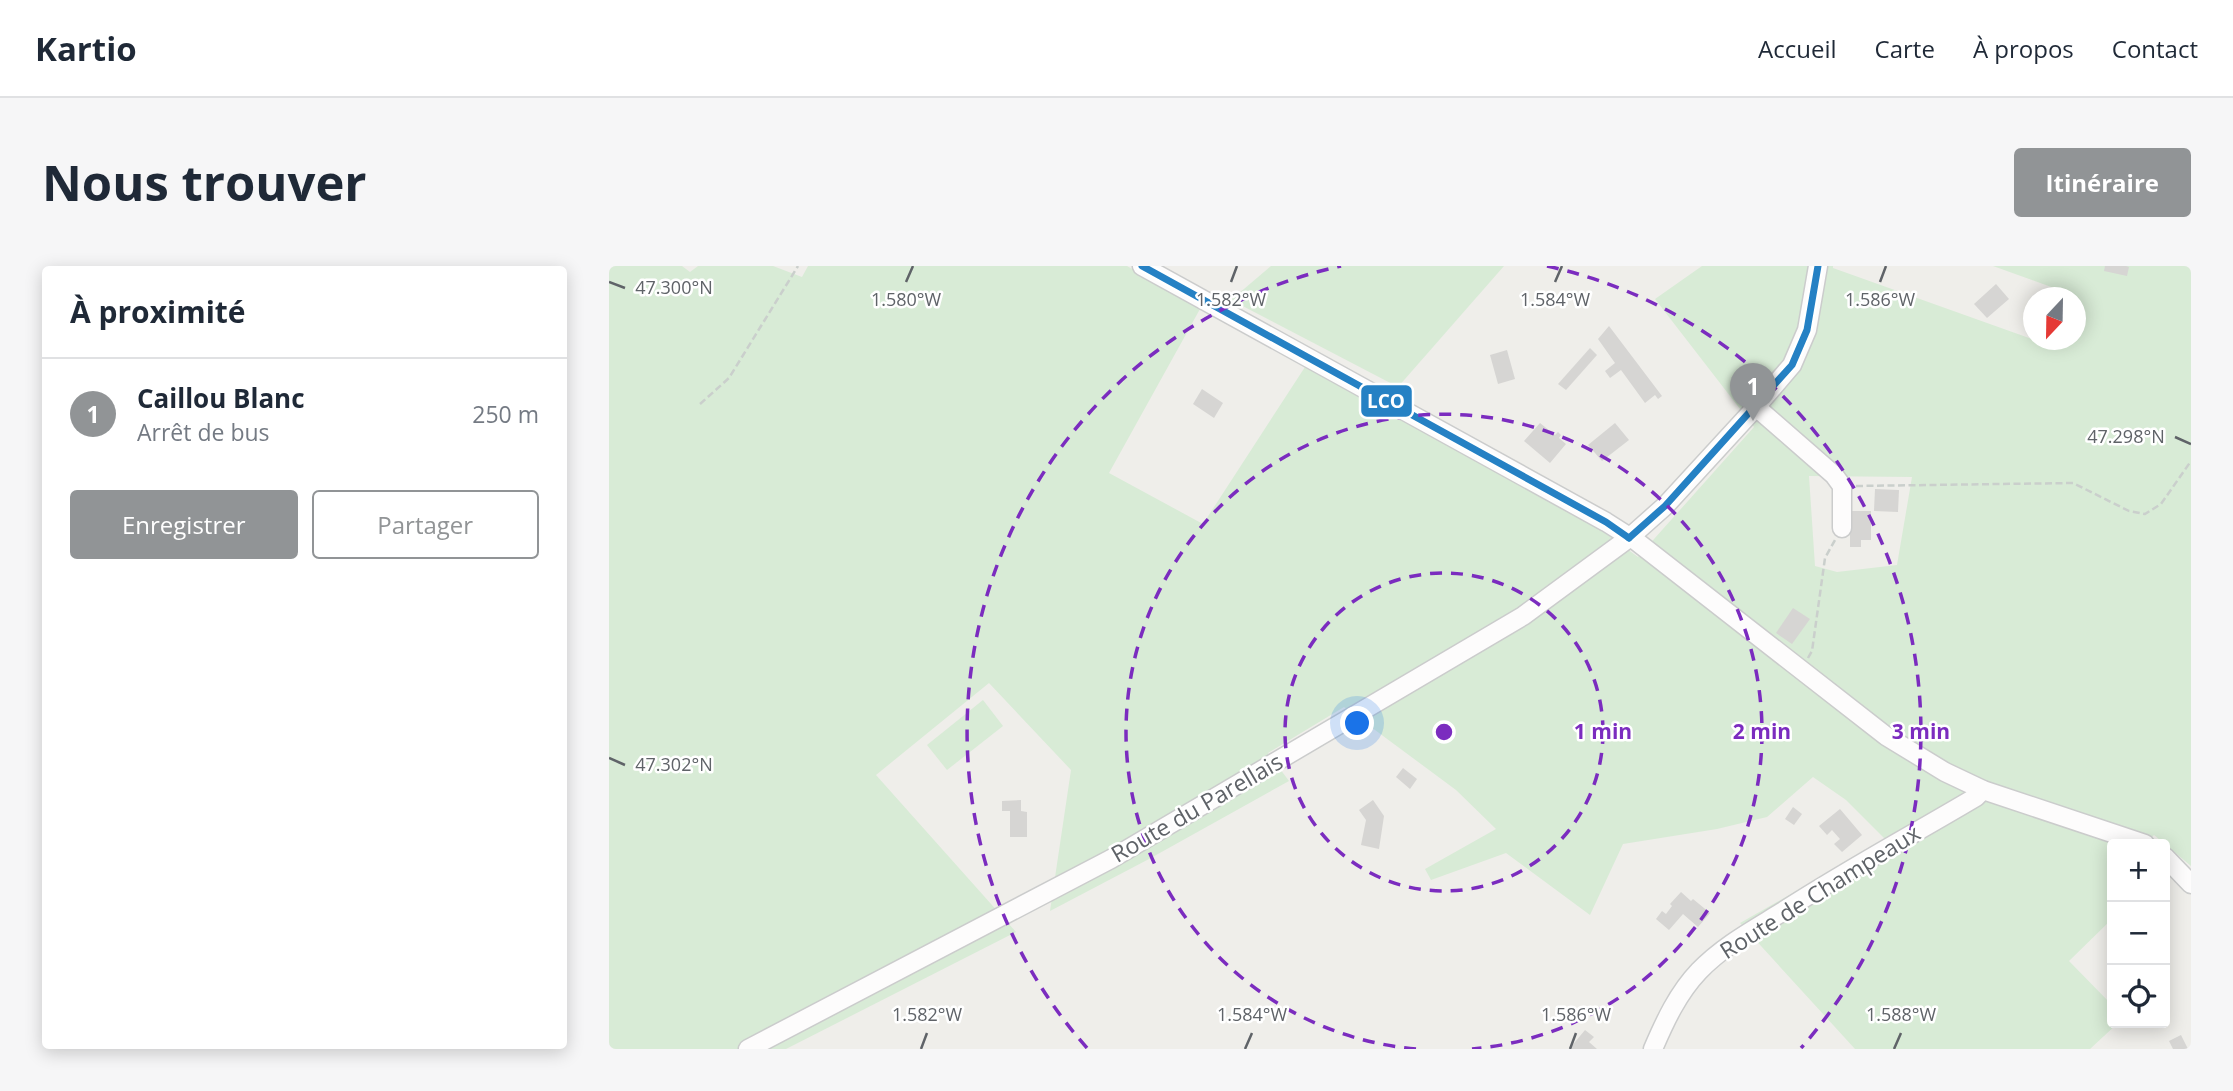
<!DOCTYPE html>
<html lang="fr">
<head>
<meta charset="utf-8">
<style>
  body { margin:0; font-family:"Open Sans",sans-serif; background:#f6f6f7; color:#1f2937 }
  .controls { position:absolute; right:21px; bottom:21px; display:grid; overflow:hidden; border-radius:7px; box-shadow:0 4px 18px #0003 }
  .controls button { width:63px; height:63px; display:grid; place-items:center; padding:0; border:0; border-bottom:2px solid #e0e1e3; background:#fff; color:#1f2937; font:35px sans-serif }
  .compass { position:absolute; left:1414px; top:21px; width:63px; height:63px; border-radius:50%; background:#fff; box-shadow:0 4px 18px #0003; rotate:202deg }
  .you { position:absolute; left:749px; top:458px; width:24px; height:24px; margin:-18px; border:5px solid #fff; border-radius:50%; background:#1a73e8; box-shadow:0 0 0 10px #1a73e833 }
  .badge { display:grid; place-items:center; width:46px; height:46px; border-radius:50%; background:#919496; color:#fff; font-size:23px; font-weight:700 }
  .pin { position:absolute; translate:-50% -58px; filter:drop-shadow(0 2px 4px #0008) }
  .pin::after { content:''; position:absolute; top:37px; width:24px; height:21px; background:inherit; clip-path:polygon(0 0,100% 0,50% 100%) }
  .list { margin:0; padding:0; list-style:none }
  h2 { display:flex; justify-content:space-between; align-items:center; height:91px; margin:0; padding:0 28px; font-size:30px }
  h2 small { font-size:23px; font-weight:400; color:#747a83 }
  .list li { display:grid; grid-template-columns:46px 1fr auto; gap:21px; align-items:center; box-sizing:border-box; height:112px; padding:0 28px; border-top:2px solid #e0e1e3 }
  .list b { display:block; font-size:26px; white-space:nowrap }
  .list p { margin:0; font-size:23px; white-space:nowrap; color:#747a83 }
  .list em { font-size:23px; font-style:normal; color:#747a83 }
  .actions { display:flex; gap:14px; padding:21px 28px }
  .actions a { flex:1; padding:16px 0; border:2px solid #919496; border-radius:7px; text-align:center; font-size:24px; color:#919496 }
  .actions .main { background:#919496; color:#fff }
  .icon { flex:none; width:38px; height:38px; fill:none; stroke:currentColor; stroke-width:2; stroke-linecap:round; stroke-linejoin:round }
  .map { position:relative; flex:none; width:1582px; height:783px; overflow:hidden; border-radius:7px }
  header { display:flex; align-items:center; gap:42px; box-sizing:border-box; height:98px; padding:0 35px; background:#fff; border-bottom:2px solid #e0e1e3 }
  header strong { font-size:33px }
  nav { display:flex; gap:38px; margin-inline-start:auto; font-size:24px }
  .intro { display:flex; align-items:center; justify-content:space-between; box-sizing:border-box; height:168px; padding:0 42px }
  h1 { margin:0; font-size:49px }
  .button { padding:18px 32px; border-radius:7px; background:#919496; color:#fff; font-size:24px; font-weight:700 }
  main { display:flex; gap:42px; padding:0 42px }
  aside { flex:1; background:#fff; border-radius:7px; box-shadow:0 4px 18px #0003 }
  .map>svg:first-child { display:block }
  .green { fill:#d8ebd6; fill-rule:evenodd }
  .building { fill:#d6d5d3 }
  .lines { fill:none; stroke-linecap:round; stroke-linejoin:round }
  .minor-casing { stroke:#cbcccc; stroke-width:21 }
  .path { stroke:#cacfcc; stroke-width:2.5; stroke-dasharray:7 3.5; stroke-linecap:butt }
  .minor { stroke:#fdfcfc; stroke-width:18 }
  .bus-1-casing { stroke:#fff; stroke-width:12 }
  .bus-1 { stroke:#2581c4; stroke-width:7 }
  .ticks { fill:none; stroke:#5f6368; stroke-width:2.5 }
  .ring { fill:none; stroke:#7b2cbf; stroke-width:3.5; stroke-dasharray:12 9 }
  .labels { text-anchor:middle; stroke-width:5; stroke-linejoin:round; paint-order:stroke }
  .street-label { font-size:23px; fill:#5f6368; stroke:#fff }
  .ticks-label { font-size:18px; text-anchor:middle; fill:#5f6368; stroke:#fff; stroke-width:5; stroke-linejoin:round; paint-order:stroke }
  .centre { fill:#7b2cbf; stroke:#fff; stroke-width:3.5 }
  .ring-label { font-size:21px; text-anchor:middle; font-weight:bold; fill:#7b2cbf; stroke:#fff; stroke-width:5; stroke-linejoin:round; paint-order:stroke }
  .line-badge { stroke:#fff; stroke-width:2.5 }
  .badge-label { font-size:19px; text-anchor:middle; font-weight:bold; fill:#fff }
</style>
</head>
<body>
<header>
<strong>Kartio</strong>
<nav><a>Accueil</a><a>Carte</a><a>À propos</a><a>Contact</a></nav>
</header>
<div class="intro"><h1>Nous trouver</h1><a class="button">Itinéraire</a></div>
<main>
<aside>
<h2>À proximité<small></small></h2>
<ul class="list">
<li><span class="badge">1</span><div><b>Caillou Blanc</b><p>Arrêt de bus</p></div><em>250 m</em></li>
</ul>
<div class="actions"><a class="main">Enregistrer</a><a>Partager</a></div>
</aside>
<div class="map">
<svg width="1582" height="783" viewBox="0 0 1582 783">
  <rect width="100%" height="100%" fill="#efeeea"/>
  <g class="green">
    <path d="M0 0H73L81 6 89 0H164L193 11 199 0H518L591 43 500 207 594 258 696 101 995 266 1029 291 1145 161 1046 33 1093 0H1224V2L1440 79 1442 74H1466V32L1455 31 1456 26 1384 0H1582V600L1545 569 1536 578H1503V653L1460 695 1503 739V757H1509L1481 783H1246L1131 657 1277 574 1237 534 1204 511 1158 551 1108 563 1014 578 981 649 897 587 822 614 816 603 887 563 847 524 735 441 659 487 680 515 540 593 441 645 462 504 380 417 267 509 407 666 177 783H0ZM1200 210 1303 211 1288 299 1228 306 1206 300Z"/>
    <path d="M662 0H895L789 121 622 34Z"/>
    <path d="M374 434 394 460 338 504 318 479Z"/>
  </g>
  <g class="building">
    <path d="M1496 0H1517L1520 1 1518 10 1495 5Z"/>
    <path d="M1387 18 1400 33 1378 52 1365 38Z"/>
    <path d="M1000 60 1053 130 1049 133 1046 129 1036 137 1012 104 1001 112 996 105 1006 97 989 73Z"/>
    <path d="M981 82 988 89 957 124 949 118Z"/>
    <path d="M898 84 906 113 889 118 881 89Z"/>
    <path d="M593 123 614 137 605 152 584 138Z"/>
    <path d="M931 157 946 169 949 166 952 169 950 172 957 178 941 197 915 175Z"/>
    <path d="M1006 157 1020 174 993 195 979 179Z"/>
    <path d="M1266 223 1290 224 1289 246 1265 245Z"/>
    <path d="M1241 245H1262V274H1252V281H1241Z"/>
    <path d="M1184 342 1201 353 1183 378 1167 367Z"/>
    <path d="M794 502 808 513 801 523 787 511Z"/>
    <path d="M412 534V545L418 546V571H401V545H393V535Z"/>
    <path d="M764 534 775 550 770 583 752 579 757 554 750 544Z"/>
    <path d="M1184 541 1193 548 1185 559 1176 553Z"/>
    <path d="M1231 543 1253 569 1233 586 1225 578 1231 573 1223 564 1218 569 1210 560Z"/>
    <path d="M1072 626 1082 635 1084 633 1101 647 1089 661 1074 648 1060 664 1047 653 1053 645 1057 648 1063 640 1061 638Z"/>
    <path d="M976 764 985 771 980 776 988 783H963L961 782Z"/>
    <path d="M1572 769 1579 783H1564L1560 775Z"/>
  </g>
  <g class="lines">
    <defs>
      <g id="minor">
        <path d="M533 0 997 256 1027 275 1277 470 1336 506 1374 524 1536 578"/>
        <path d="M1147 141 1225 209 1233 220V262"/>
        <path d="M1556 591 1582 618"/>
        <path d="M139 783 502 593 914 350 1020 272 1056 240 1147 141 1183 99 1198 64 1209 0"/>
        <path d="M1044 783C1056 755 1069 727 1090 705 1114 680 1144 664 1173 646 1236 605 1303 569 1367 531L1374 524"/>
      </g>
    </defs>
    <use href="#minor" class="minor-casing"/>
    <g class="path">
      <path d="M91 138 120 112 189 0"/>
      <path d="M1247 220 1464 217 1520 245 1536 248 1552 238 1582 195"/>
      <path d="M1199 392 1203 385 1216 292 1226 274"/>
    </g>
    <use href="#minor" class="minor"/>
    <defs>
      <g id="bus-1">
        <path d="M533 0 997 256 1020 272"/>
        <path d="M1020 272 1056 240 1183 99 1198 64 1209 0"/>
      </g>
    </defs>
    <use href="#bus-1" class="bus-1-casing"/>
    <use href="#bus-1" class="bus-1"/>
  </g>
  <path class="ticks" d="M0 16 16 22M297 16 304 0M622 16 628 0M946 16 953 0M1271 16 1277 0M1566 171 1582 178M0 492 16 499M312 783 318 767M636 783 643 767M961 783 967 767M1285 783 1292 767"/>
  <g class="ring">
    <circle cx="835" cy="466" r="159"/>
    <path d="M807 783A318 318 0 1 1 863 783"/>
    <path d="M478 782A477 477 0 0 1 732 0M938 0A477 477 0 0 1 1192 782"/>
  </g>
  <g class="labels">
    <g class="street-label">
      <text transform="translate(588 542) rotate(-30)" y="8">Route du Parellais</text>
      <text transform="translate(1211 626) rotate(-32)" y="8">Route de Champeaux</text>
    </g>
  </g>
  <g class="ticks-label">
    <text x="65" y="28">47.300°N</text>
    <text x="297" y="40">1.580°W</text>
    <text x="622" y="40">1.582°W</text>
    <text x="946" y="40">1.584°W</text>
    <text x="1271" y="40">1.586°W</text>
    <text x="1517" y="177">47.298°N</text>
    <text x="65" y="505">47.302°N</text>
    <text x="318" y="755">1.582°W</text>
    <text x="643" y="755">1.584°W</text>
    <text x="967" y="755">1.586°W</text>
    <text x="1292" y="755">1.588°W</text>
  </g>
  <circle cx="835" cy="466" r="10" class="centre"/>
  <g class="ring-label">
    <text x="994" y="473">1 min</text>
    <text x="1153" y="473">2 min</text>
    <text x="1312" y="473">3 min</text>
  </g>
  <rect class="line-badge" x="751" y="118" width="53" height="34" rx="7" fill="#2581c4"/>
  <g class="badge-label">
    <text x="777" y="142">LCO</text>
  </g>
</svg>
<div class="controls">
<button>+</button>
<button>−</button>
<button><svg class="icon" aria-label="locate" viewBox="0 0 24 24"><circle cx="12" cy="12" r="6"/><path d="M12 2v4M12 18v4M2 12h4M18 12h4"/></svg></button>
</div>
<svg class="compass" viewBox="-18 -18 36 36"><path d="M0-13l5 13h-10z" fill="#e53935"/><path d="M0 13l5-13h-10z" fill="#747a83"/></svg>
<div class="you"></div>
<div class="pin badge" style="left:1144px;top:155px">1</div>
</div>
</main>
</body>
</html>
